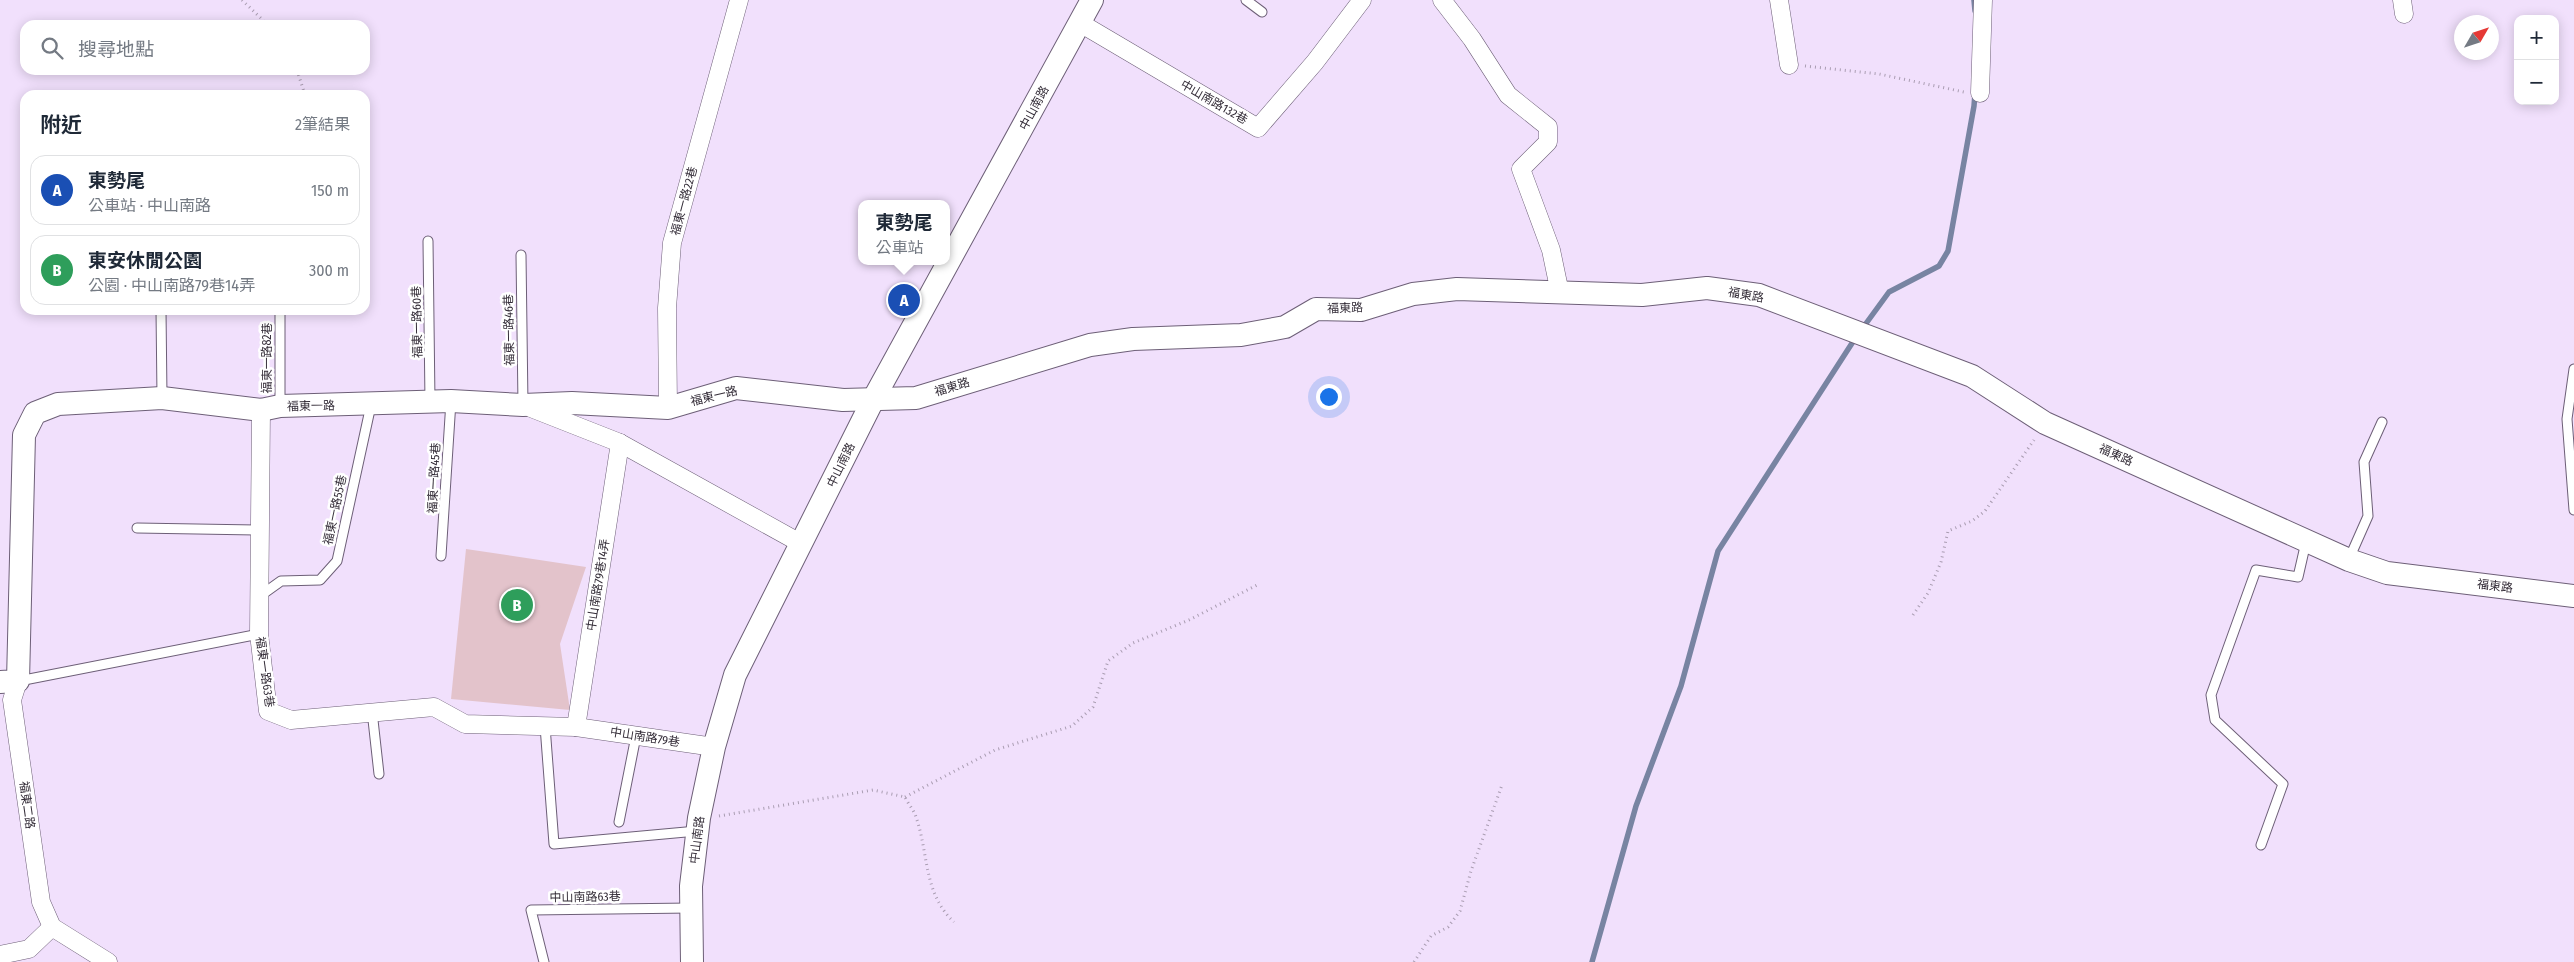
<!DOCTYPE html>
<html lang="zh-TW">
<head>
<meta charset="utf-8">
<style>
  body { margin:0; font-family:"Fira Sans Condensed","Noto Sans TC",sans-serif; background:#f2f2f3; color:#1f2937 }
  .controls { position:absolute; right:15px; top:15px; display:grid; overflow:hidden; border-radius:10px; box-shadow:0 2px 12px #0003 }
  .controls button { width:45px; height:45px; display:grid; place-items:center; padding:0; border:0; border-bottom:1px solid #e0e1e3; background:#fff; color:#1f2937; font:25px sans-serif }
  .compass { position:absolute; left:2454px; top:15px; width:45px; height:45px; border-radius:50%; background:#fff; box-shadow:0 2px 12px #0003; rotate:51deg }
  .you { position:absolute; left:1328px; top:396px; width:18px; height:18px; margin:-12px; border:4px solid #fff; border-radius:50%; background:#1a73e8; box-shadow:0 0 0 8px #1a73e833 }
  .badge { display:grid; place-items:center; width:32px; height:32px; border-radius:50%; background:#2c7572; color:#fff; font-size:16px; font-weight:700 }
  .pin { position:absolute; translate:-50% -50%; border:2px solid #fff; box-shadow:0 1px 5px #0006 }
  .popup { position:absolute; left:858px; top:200px; width:92px; height:65px; box-sizing:border-box; display:grid; place-content:center; border-radius:10px; background:#fff; filter:drop-shadow(0 1px 4px #0005); font-size:16px; white-space:nowrap; color:#747a83 }
  .popup b { font-size:19px; color:#1f2937 }
  .popup::after { content:''; position:absolute; left:50%; top:100%; margin-left:-10px; border:10px solid transparent; border-top-color:#fff }
  .list { margin:0; padding:0; list-style:none }
  h2 { display:flex; justify-content:space-between; align-items:center; height:65px; margin:0; padding:0 20px; font-size:21px }
  h2 small { font-size:16px; font-weight:400; color:#747a83 }
  .list li { display:grid; grid-template-columns:32px 1fr auto; gap:15px; align-items:center; box-sizing:border-box; height:70px; margin:0 10px 10px; padding:0 10px; border:1px solid #e0e1e3; border-radius:15px }
  .list b { display:block; font-size:19px; white-space:nowrap }
  .list p { margin:0; font-size:16px; white-space:nowrap; color:#747a83 }
  .list em { font-size:16px; font-style:normal; color:#747a83 }
  .icon { flex:none; width:28px; height:28px; fill:none; stroke:currentColor; stroke-width:2; stroke-linecap:round; stroke-linejoin:round }
  .map { position:relative; flex:none; width:2574px; height:962px; overflow:hidden }
  .search { position:absolute; background:#fff; box-shadow:0 2px 12px #0003; left:20px; top:20px; width:350px; height:55px; display:flex; align-items:center; gap:12px; box-sizing:border-box; padding:0 18px; border-radius:15px; color:#747a83; font-size:19px }
  .panel { position:absolute; background:#fff; box-shadow:0 2px 12px #0003; left:20px; top:90px; width:350px; height:225px; border-radius:15px }
  .map>svg:first-child { display:block }
  .green { fill:#e3c3cb }
  .lines { fill:none; stroke-linecap:round; stroke-linejoin:round }
  .stream { stroke:#7884a2; stroke-width:5.5 }
  .service-casing { stroke:#6d5f77; stroke-width:11 }
  .minor-casing { stroke:#6d5f77; stroke-width:19 }
  .tertiary-casing { stroke:#6d5f77; stroke-width:24 }
  .path { stroke:#aa9db2; stroke-width:3; stroke-dasharray:1 4; stroke-linecap:butt }
  .service { stroke:#fff; stroke-width:9 }
  .minor { stroke:#fff; stroke-width:18 }
  .tertiary { stroke:#fff; stroke-width:22 }
  .labels { text-anchor:middle; stroke-width:5; stroke-linejoin:round; paint-order:stroke }
  .street-label { font-size:12px; fill:#342d38; stroke:#fff }
</style>
</head>
<body>
<div class="map">
<svg width="2574" height="962" viewBox="0 0 2574 962">
  <rect width="100%" height="100%" fill="#f1e0fc"/>
  <path class="green" d="M466 549 586 567 560 644 570 710 451 699Z"/>
  <g class="lines">
    <g class="stream">
      <path d="M1974 0 1975 11"/>
      <path d="M1862 329 1889 292 1939 266 1948 251 1974 106 1975 93"/>
      <path d="M1592 962 1636 806 1681 686 1718 551 1856 337"/>
    </g>
    <defs>
      <g id="service">
        <path d="M1246 0 1262 12"/>
        <path d="M428 241 430 401"/>
        <path d="M521 255 523 405"/>
        <path d="M161 310 162 397"/>
        <path d="M280 310V406"/>
        <path d="M2574 369 2567 419 2574 510"/>
        <path d="M137 528 260 530"/>
        <path d="M441 556 451 401"/>
        <path d="M2349 559 2368 516 2364 462 2382 422"/>
        <path d="M260 596 281 581 320 580 337 561 371 405"/>
        <path d="M19 681 259 634"/>
        <path d="M372 711 379 774"/>
        <path d="M545 726 554 844 697 831"/>
        <path d="M619 822 636 736"/>
        <path d="M2261 845 2283 784 2215 720 2211 695 2256 570 2298 577 2306 542"/>
        <path d="M544 962 531 910 691 908"/>
      </g>
      <g id="minor">
        <path d="M1442 0 1472 39 1508 95 1548 127V142L1521 169 1551 250 1560 293"/>
        <path d="M1779 0 1789 65"/>
        <path d="M2402 0 2404 14"/>
        <path d="M1080 23 1258 128 1315 62 1362 0"/>
        <path d="M1980 93 1983 0"/>
        <path d="M531 408 620 443 802 544"/>
        <path d="M668 408 667 308 672 243 739 0"/>
        <path d="M261 410 259 634 268 711 291 720 434 707 465 724 576 727 714 747"/>
        <path d="M18 681 12 700 41 902 52 927 108 962"/>
        <path d="M576 727 620 443"/>
        <path d="M0 955 29 949 52 927"/>
      </g>
      <g id="tertiary">
        <path d="M0 682 18 681 24 435 35 413 58 404 162 398 261 410 280 406 451 401 523 405 572 403 668 408 736 388 843 400 916 398 1090 345 1133 339 1241 335 1285 327 1316 309 1361 310 1413 294 1457 289 1642 295 1707 288 1759 295 1972 376 2045 423 2349 560 2387 573 2574 596"/>
        <path d="M692 962 691 886 699 818 714 747 735 675 874 398 1092 0"/>
      </g>
    </defs>
    <use href="#service" class="service-casing"/>
    <use href="#minor" class="minor-casing"/>
    <use href="#tertiary" class="tertiary-casing"/>
    <g class="path">
      <path d="M242 0 268 25"/>
      <path d="M1805 66 1879 74 1964 92"/>
      <path d="M297 70 305 95"/>
      <path d="M1913 615 1928 593 1941 562 1948 531 1972 521 1985 511 2034 440"/>
      <path d="M905 797 995 750 1072 726 1093 707 1108 661 1133 643 1189 620 1259 584"/>
      <path d="M719 816 873 790 905 797C908 804 914 810 916 817 929 854 923 893 954 922"/>
      <path d="M1414 962 1431 936 1448 927 1460 911 1471 871 1502 785"/>
    </g>
    <use href="#service" class="service"/>
    <use href="#minor" class="minor"/>
    <use href="#tertiary" class="tertiary"/>
  </g>
  <g class="labels">
    <g class="street-label">
      <text transform="translate(1214 102) rotate(30)" y="4">中山南路132巷</text>
      <text transform="translate(1034 108) rotate(-62)" y="4">中山南路</text>
      <text transform="translate(684 201) rotate(-75)" y="4">福東一路22巷</text>
      <text transform="translate(1746 295) rotate(10)" y="4">福東路</text>
      <text transform="translate(1345 308) rotate(-2)" y="4">福東路</text>
      <text transform="translate(417 322) rotate(-91)" y="4">福東一路60巷</text>
      <text transform="translate(509 330) rotate(-91)" y="4">福東一路46巷</text>
      <text transform="translate(267 358) rotate(-90)" y="4">福東一路82巷</text>
      <text transform="translate(952 387) rotate(-17)" y="4">福東路</text>
      <text transform="translate(714 396) rotate(-14)" y="4">福東一路</text>
      <text transform="translate(311 406) rotate(-1)" y="4">福東一路</text>
      <text transform="translate(2116 455) rotate(24)" y="4">福東路</text>
      <text transform="translate(841 465) rotate(-64)" y="4">中山南路</text>
      <text transform="translate(434 478) rotate(-87)" y="4">福東一路45巷</text>
      <text transform="translate(335 510) rotate(-78)" y="4">福東一路55巷</text>
      <text transform="translate(598 585) rotate(-81)" y="4">中山南路79巷14弄</text>
      <text transform="translate(2495 586) rotate(7)" y="4">福東路</text>
      <text transform="translate(265 672) rotate(82)" y="4">福東一路63巷</text>
      <text transform="translate(645 737) rotate(9)" y="4">中山南路79巷</text>
      <text transform="translate(27 805) rotate(82)" y="4">福東二路</text>
      <text transform="translate(697 840) rotate(-83)" y="4">中山南路</text>
      <text transform="translate(585 897) rotate(-1)" y="4">中山南路63巷</text>
    </g>
  </g>
</svg>
<div class="controls">
<button>+</button>
<button>−</button>
</div>
<svg class="compass" viewBox="-18 -18 36 36"><path d="M0-13l5 13h-10z" fill="#e53935"/><path d="M0 13l5-13h-10z" fill="#747a83"/></svg>
<div class="you"></div>
<div class="pin badge" style="left:904px;top:300px;background:#1a4fb4">A</div>
<div class="popup"><b>東勢尾</b>公車站</div>
<div class="pin badge" style="left:517px;top:605px;background:#2e9e5b">B</div>
<div class="search"><svg class="icon" aria-label="search" viewBox="0 0 24 24"><circle cx="10" cy="10" r="6"/><path d="M15 15l6 6"/></svg>搜尋地點</div>
<section class="panel">
<h2>附近<small>2筆結果</small></h2>
<ul class="list">
<li><span class="badge" style="background:#1a4fb4">A</span><div><b>東勢尾</b><p>公車站 · 中山南路</p></div><em>150 m</em></li>
<li><span class="badge" style="background:#2e9e5b">B</span><div><b>東安休閒公園</b><p>公園 · 中山南路79巷14弄</p></div><em>300 m</em></li>
</ul>
</section>
</div>
</body>
</html>
